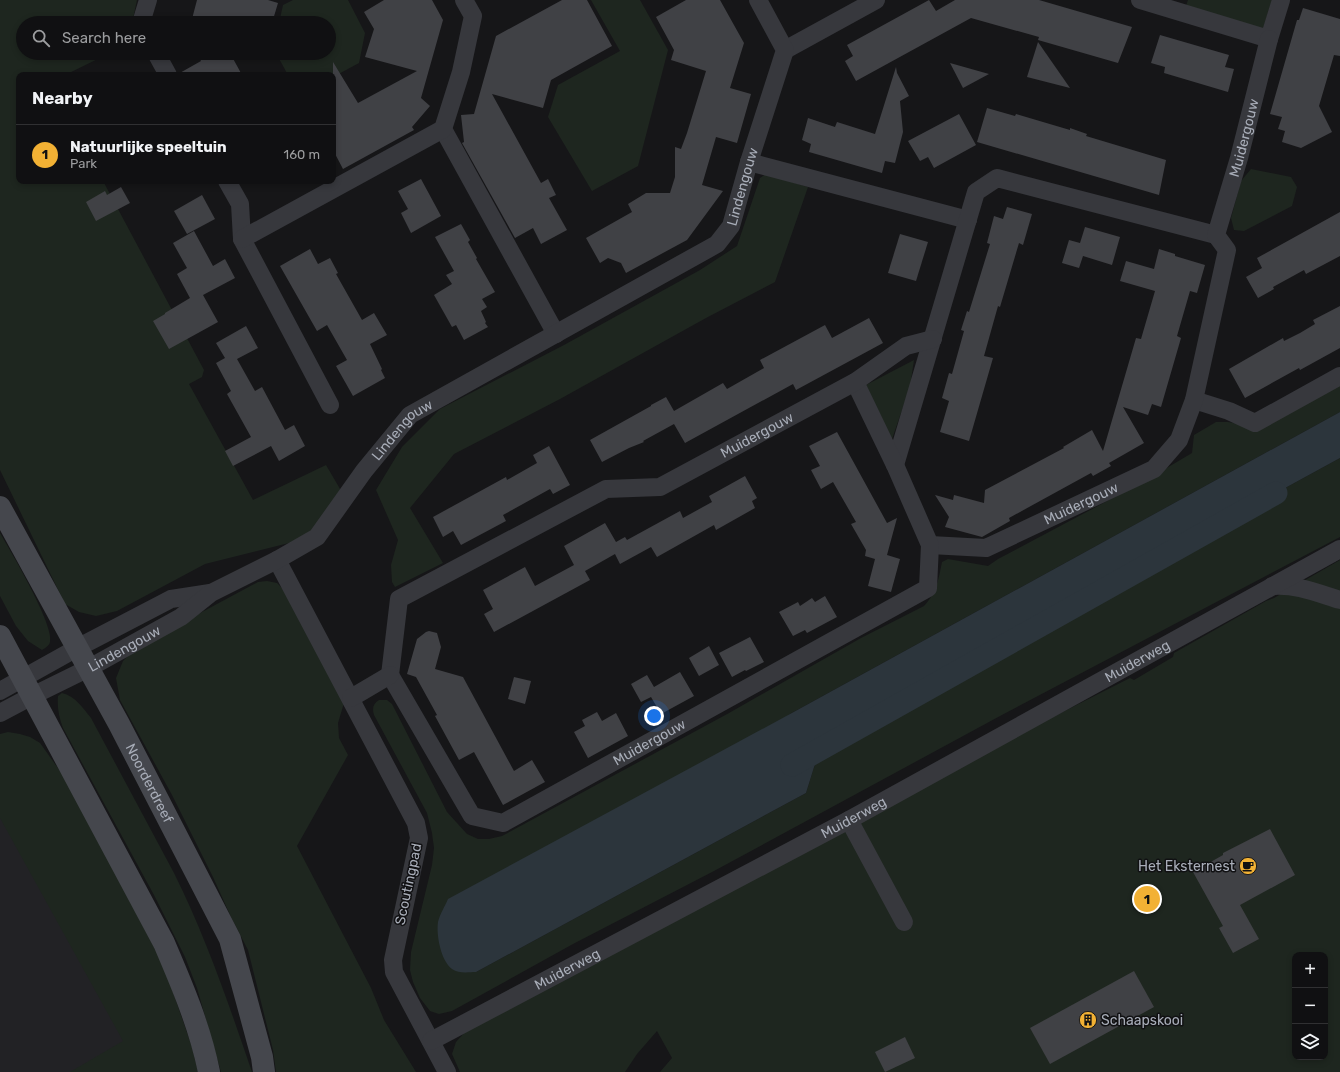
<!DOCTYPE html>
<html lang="en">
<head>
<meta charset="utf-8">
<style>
  body { margin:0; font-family:Rubik,sans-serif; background:#1e1e20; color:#f1f3f6 }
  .controls { position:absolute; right:12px; bottom:12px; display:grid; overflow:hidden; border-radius:8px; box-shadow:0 2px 6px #0003 }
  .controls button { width:36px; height:36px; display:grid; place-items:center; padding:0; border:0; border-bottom:1px solid #303032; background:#101012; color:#f1f3f6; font:20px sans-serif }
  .you { position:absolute; left:654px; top:716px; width:14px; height:14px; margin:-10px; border:3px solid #fff; border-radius:50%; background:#1a73e8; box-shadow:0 0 0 6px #1a73e833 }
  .badge { display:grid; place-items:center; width:26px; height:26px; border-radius:50%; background:#f2b134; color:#111; font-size:13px; font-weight:700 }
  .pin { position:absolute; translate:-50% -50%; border:2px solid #fff; box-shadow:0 1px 4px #0006 }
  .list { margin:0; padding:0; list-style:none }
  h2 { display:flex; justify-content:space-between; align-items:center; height:52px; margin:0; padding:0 16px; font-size:17px }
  h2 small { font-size:13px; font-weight:400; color:#9c9d9f }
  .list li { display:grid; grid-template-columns:26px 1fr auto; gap:12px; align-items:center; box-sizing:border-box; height:60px; padding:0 16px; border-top:1px solid #303032 }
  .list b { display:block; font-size:15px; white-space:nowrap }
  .list p { margin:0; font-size:13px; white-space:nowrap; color:#9c9d9f }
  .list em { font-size:13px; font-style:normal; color:#9c9d9f }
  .icon { flex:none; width:22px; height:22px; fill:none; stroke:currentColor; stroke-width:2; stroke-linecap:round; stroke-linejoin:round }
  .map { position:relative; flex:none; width:1340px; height:1072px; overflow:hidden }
  .search { position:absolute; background:#101012; box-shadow:0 2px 6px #0003; left:16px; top:16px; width:320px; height:44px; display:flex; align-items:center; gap:10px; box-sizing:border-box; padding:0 14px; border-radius:22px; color:#9c9d9f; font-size:15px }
  .panel { position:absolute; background:#101012; box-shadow:0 2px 6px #0003; left:16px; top:72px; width:320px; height:112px; border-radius:8px }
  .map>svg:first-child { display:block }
  .built { fill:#222225 }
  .green { fill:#1e261f; fill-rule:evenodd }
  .water { fill:#2c353c }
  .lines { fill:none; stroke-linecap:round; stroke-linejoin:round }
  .canal { stroke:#2c353c; stroke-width:23 }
  .building { fill:#404145 }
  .street { stroke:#37383d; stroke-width:18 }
  .secondary { stroke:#45474d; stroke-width:22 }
  .labels { text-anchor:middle; stroke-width:3; stroke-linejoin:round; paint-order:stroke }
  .street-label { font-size:14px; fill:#a8adb8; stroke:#111113 }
  .poi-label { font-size:14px; fill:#a8adb8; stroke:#111113; text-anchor:end }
</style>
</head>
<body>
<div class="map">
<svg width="1340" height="1072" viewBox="0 0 1340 1072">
  <rect width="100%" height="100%" fill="#161618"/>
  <path class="built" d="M0 794 139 1072H0Z"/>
  <g class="green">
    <path d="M0 0H137L132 23H23V53H110L65 75H19V181H103L204 370 202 377 189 384 253 500 326 465 343 494 319 526 293 542 205 564 117 611 96 616 79 612 65 604 0 470Z"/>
    <path d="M293 0H348L365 33 359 63 333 77V75H288L276 53H329V23H279L283 5Z"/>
    <path d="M591 0H640L668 50 638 166 592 191 548 117 558 85 620 51Z"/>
    <path d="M1188 0H1272L1263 29 1186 6Z"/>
    <path d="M1251 169 1291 177 1297 187 1292 206 1244 231 1234 230 1231 218 1241 181Z"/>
    <path d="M766 174 808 187 775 282 706 318 560 399 454 454 410 508 443 563 395 587 392 582 391 565 398 540 376 490 402 447 440 409 564 345 700 270 737 246 760 178Z"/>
    <path d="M914 360 910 387 892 439 866 385Z"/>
    <path d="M1340 379V412L790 714 476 972 806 793 820 748 883 708 1340 458V537L1000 716 714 871 573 944 452 1011 439 1014 430 1011 420 998 413 982 410 970 411 952 432 865 434 848 432 833 427 813 374 715C372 708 373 704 379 700H387L392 704 447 812 467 834 478 839H489L502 836 729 713 861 638 924 606C937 592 938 581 942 562L948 559 988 566 998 559 1143 482 1192 453 1194 435 1216 422H1228L1251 426Z"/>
    <path d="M0 533C10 550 55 626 50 642 49 646 45 648 42 650L28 641 16 626 0 596Z"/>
    <path d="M1340 560V1072H660L672 1058 657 1031 637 1054 625 1072H460L452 1054 456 1042 465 1032 1029 729 1130 678 1134 680 1173 657 1174 653 1266 601 1274 598ZM1295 955H1325V1057H1295Z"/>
    <path d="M267 581 277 583 284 590 344 703 338 723 339 738 348 755 297 846 371 988 384 1020 416 1072H276L273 1050 248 950 231 917 213 877 172 795 120 700 116 678 123 661 137 647 258 582Z"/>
    <path d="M62 693C75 696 83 708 91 718L174 873C206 937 229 1005 252 1072H221L197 988 185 957 154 895 63 728C59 717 57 708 58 696Z"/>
    <path d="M8 732 20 734 30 737 40 743 65 778 164 966 192 1047 198 1072H70L123 1041 0 818V734Z"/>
  </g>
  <path class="water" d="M1340 412V458L883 708 820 748 806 793 476 972C469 972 459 974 452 969 441 961 436 935 438 922 440 914 445 906 448 899L790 714Z"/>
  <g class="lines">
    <path class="canal" d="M792 765 1276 493"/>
  </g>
  <g class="building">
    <path d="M197 0H268L278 3 272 23H194L195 20 192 19Z"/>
    <path d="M384 0H432L443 20 421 98 430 106 412 127 414 130 343 169 333 150V62L358 103 417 71 365 57 374 29 364 12Z"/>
    <path d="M562 0H587L612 46 551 80 543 108 492 94 541 183 548 179 556 195 549 198 567 230 541 244 533 228 515 238 462 143 464 142 461 115 474 114 496 36Z"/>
    <path d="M686 0H720L744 43 730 88 751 94 737 143 716 137 702 185 723 191 687 240 626 273 621 263 608 258 600 263 586 238 632 212 628 204 646 193H670L675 177V147L681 149 687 133 706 71 671 60 674 50 656 17Z"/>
    <path d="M929 0 936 11 955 0H1039L1132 27 1118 63 1038 40 1039 37 971 18 856 81 845 61 853 56 847 45Z"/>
    <path d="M1303 8 1340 19V56L1334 55 1319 106 1332 132 1301 148 1282 142 1285 131 1278 129 1282 117 1270 114 1297 20H1299Z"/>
    <path d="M1160 35 1229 55 1225 67 1234 69 1228 92 1164 73 1165 67 1151 63Z"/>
    <path d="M1038 42 1070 88 1027 77Z"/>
    <path d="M197 53H230L242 75H178V74L201 61Z"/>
    <path d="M950 63 989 74 963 88Z"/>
    <path d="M896 67 897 73 909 96 900 101 903 132 895 163 885 161 882 173 809 152 811 144 802 140 808 118 835 127 837 122 875 134Z"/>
    <path d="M987 108 1015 116 1016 114 1070 130V128L1087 134 1086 136 1166 160 1159 195 977 142Z"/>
    <path d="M959 114 976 145 934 168 928 157 920 161 908 141Z"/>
    <path d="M421 179 441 216 411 233 401 213 408 209 398 191Z"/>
    <path d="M121 187 130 203 96 221 86 202 105 191 107 195Z"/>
    <path d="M202 195 215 219 187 234 174 211Z"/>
    <path d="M1007 207 1032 214 1023 245 1019 243 1000 307 998 306 984 356 993 358 969 441 940 432 949 401 942 398 949 373 952 374 964 331 961 330 967 311 969 312 990 244 987 243 994 216 1003 219Z"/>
    <path d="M1340 212V256L1306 274 1304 270 1273 287 1274 289 1258 298 1246 277 1262 268 1257 258Z"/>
    <path d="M461 224 470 240 468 242 477 258 476 259 495 292 482 299 487 307 481 311 486 322 485 323 488 327 464 340 456 325 452 327 434 295 452 284 446 275 454 271 435 237Z"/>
    <path d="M1085 227 1120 237 1112 265 1083 256 1079 268 1062 263 1069 240 1080 243Z"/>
    <path d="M194 231 213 266 225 259 235 278 203 295 218 322 169 349 153 321 165 314V313L190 298 177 274 187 268 173 243Z"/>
    <path d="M900 234 928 242 916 281 888 273Z"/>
    <path d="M310 249 318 264 330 258 338 273 336 274 362 320 374 313 387 335 370 344 382 369 381 370 385 378 353 396 336 366 347 360 327 325 317 331 280 266Z"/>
    <path d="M1159 249 1175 254V256L1205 265 1197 293 1190 291 1177 336 1181 338 1161 407 1152 404 1148 415 1123 407 1144 443 1109 463 1111 466 1093 476 1091 473 1009 518 1010 521 982 537 945 527 949 517 935 495 953 500 954 495 984 503 985 490 1064 448 1063 447 1092 430 1103 451 1136 338 1141 339 1155 291 1120 281 1126 261 1154 269Z"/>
    <path d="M1340 306V348L1300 370 1299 368 1245 398 1229 369 1283 338 1284 341 1300 333 1315 324 1313 320Z"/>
    <path d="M869 318 883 343 796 390 793 384 685 443 674 424 643 441 644 442 629 448 602 462 590 440 651 406V405L666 397 674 411 723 383 727 389 764 368 760 360 825 325 832 338Z"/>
    <path d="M246 326 258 348 237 359 255 391 262 387 285 430 294 425 305 446 279 461 271 446 233 466 225 451 251 437 227 394 231 391 216 363 225 358 216 343Z"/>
    <path d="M837 432 887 523 897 518 887 555 900 559 891 592 868 586 875 559 865 556 866 550 851 524 856 522 833 482 821 489 811 470 820 466 809 446Z"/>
    <path d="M549 446 570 485 553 494 550 489 503 515 506 521 461 545 453 531 443 537 433 517 506 477 507 480 537 463 533 455Z"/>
    <path d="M745 476 757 498 752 501 755 508 716 530 714 525 657 557 651 547 620 564 615 554 585 571 590 580 494 632 484 614 493 609 483 590 525 567 535 586 574 565 564 546 605 523 616 542 625 537 627 540 680 511 683 518 712 502 709 496Z"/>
    <path d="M825 596 837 617 807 633 805 630 793 636 779 612 798 602 800 606 812 598 815 602Z"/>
    <path d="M429 631 437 633 441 647 435 669 463 677 514 771 532 760 545 782 503 805 474 752 459 760 435 716 437 715 416 677 407 674 417 639 426 632Z"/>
    <path d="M750 637 764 662 746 671 745 670 732 677 719 653Z"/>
    <path d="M709 646 719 665 699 676 689 658Z"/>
    <path d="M680 672 694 696 661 714 651 697 641 702 631 684 647 675 654 687Z"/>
    <path d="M514 677 531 681 525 704 508 699Z"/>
    <path d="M597 712 602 721 616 713 628 736 588 758 574 732 585 726 582 720Z"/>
    <path d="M1270 829 1295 875 1240 905 1259 939 1233 953 1219 928 1223 926 1193 872 1223 855V853Z"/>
    <path d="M1134 971 1154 1007 1050 1064 1030 1028Z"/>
    <path d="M905 1037 915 1058 885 1072 875 1052Z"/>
  </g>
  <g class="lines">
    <g class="street">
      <path d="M1140 0 1269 39 1281 0"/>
      <path d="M141 23 148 0"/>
      <path d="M785 50 876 0"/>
      <path d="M156 53 168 75"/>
      <path d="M443 129 556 334"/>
      <path d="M749 162 968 220"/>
      <path d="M227 181 240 204 242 239 330 405"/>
      <path d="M242 239 443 129 461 72 473 16 464 0"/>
      <path d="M1194 400 1229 411 1255 423 1340 376"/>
      <path d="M895 465 976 192 997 178 1216 235"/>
      <path id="s1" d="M930 545 986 548 1154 469 1179 440 1194 400 1227 250 1216 235 1239 158 1269 39"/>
      <path d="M277 560 416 823 419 838 393 960 394 972 447 1072"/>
      <path d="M1272 586C1297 584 1317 593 1340 600"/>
      <path id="s2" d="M390 675 472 816 503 823 928 588 930 545 895 465 855 382"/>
      <path id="s3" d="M390 675 399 599 606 489 660 487 855 382 906 346 933 339"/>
      <path d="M0 691 77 648 171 599 210 593"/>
      <path d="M351 698 390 675"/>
      <path id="s4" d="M0 713 32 696 89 668 181 617 211 593 277 560 317 537 364 471 410 415 717 244 731 226 749 162 785 50 758 0"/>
      <path d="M849 820 904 922"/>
      <path id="s5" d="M431 1041 849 820 1340 549"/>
    </g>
    <g class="secondary">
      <path id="s6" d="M0 507 119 724 230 939 262 1057 264 1072"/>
      <path d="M0 636 164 943C182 985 200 1027 209 1072"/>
    </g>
  </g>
  <defs>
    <symbol id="cafe-disc" viewBox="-11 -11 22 22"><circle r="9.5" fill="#f2b134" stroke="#111113"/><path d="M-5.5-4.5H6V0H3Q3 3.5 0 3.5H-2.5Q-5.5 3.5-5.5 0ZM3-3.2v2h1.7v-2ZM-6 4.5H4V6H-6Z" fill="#111"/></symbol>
    <symbol id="building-disc" viewBox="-11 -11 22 22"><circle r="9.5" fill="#f2b134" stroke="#111113"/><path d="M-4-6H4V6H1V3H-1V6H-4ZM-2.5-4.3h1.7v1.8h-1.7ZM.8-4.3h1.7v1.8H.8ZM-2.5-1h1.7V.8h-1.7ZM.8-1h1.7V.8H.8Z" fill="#111"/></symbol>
  </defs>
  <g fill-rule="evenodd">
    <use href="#cafe-disc" x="1238" y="856" width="20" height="20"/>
    <use href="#building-disc" x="1078" y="1010" width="20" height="20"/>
  </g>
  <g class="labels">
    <g class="street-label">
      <text dy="5" stroke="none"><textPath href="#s1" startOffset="596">Muidergouw</textPath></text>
      <text dy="5" stroke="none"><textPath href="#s4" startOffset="932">Lindengouw</textPath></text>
      <text dy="5" stroke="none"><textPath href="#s4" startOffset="501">Lindengouw</textPath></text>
      <text dy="5" stroke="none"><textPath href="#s3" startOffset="475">Muidergouw</textPath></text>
      <text dy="5" stroke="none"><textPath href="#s1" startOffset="161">Muidergouw</textPath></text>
      <text dy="5" stroke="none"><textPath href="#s4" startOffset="140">Lindengouw</textPath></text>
      <text dy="5" stroke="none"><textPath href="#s5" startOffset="802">Muiderweg</textPath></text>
      <text dy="5" stroke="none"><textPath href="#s2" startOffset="362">Muidergouw</textPath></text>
      <text dy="5" stroke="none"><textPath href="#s6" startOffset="314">Noorderdreef</textPath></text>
      <text dy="5" stroke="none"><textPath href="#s5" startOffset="478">Muiderweg</textPath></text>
      <text transform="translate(408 884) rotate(-78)" y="5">Scoutingpad</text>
      <text dy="5" stroke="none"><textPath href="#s5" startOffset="154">Muiderweg</textPath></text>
    </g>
    <g class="poi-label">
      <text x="1235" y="871">Het Eksternest</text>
      <text x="1101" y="1025" text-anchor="start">Schaapskooi</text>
    </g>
  </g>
</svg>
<div class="controls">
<button>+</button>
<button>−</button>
<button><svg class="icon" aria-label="layers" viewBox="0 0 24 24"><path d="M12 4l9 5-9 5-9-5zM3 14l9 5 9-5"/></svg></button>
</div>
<div class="you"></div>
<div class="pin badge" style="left:1147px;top:899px">1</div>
<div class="search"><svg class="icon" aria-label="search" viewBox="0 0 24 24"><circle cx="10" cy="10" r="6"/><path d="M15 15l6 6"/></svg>Search here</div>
<section class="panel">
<h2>Nearby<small></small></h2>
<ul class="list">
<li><span class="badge">1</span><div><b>Natuurlijke speeltuin</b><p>Park</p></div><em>160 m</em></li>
</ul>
</section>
</div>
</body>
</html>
